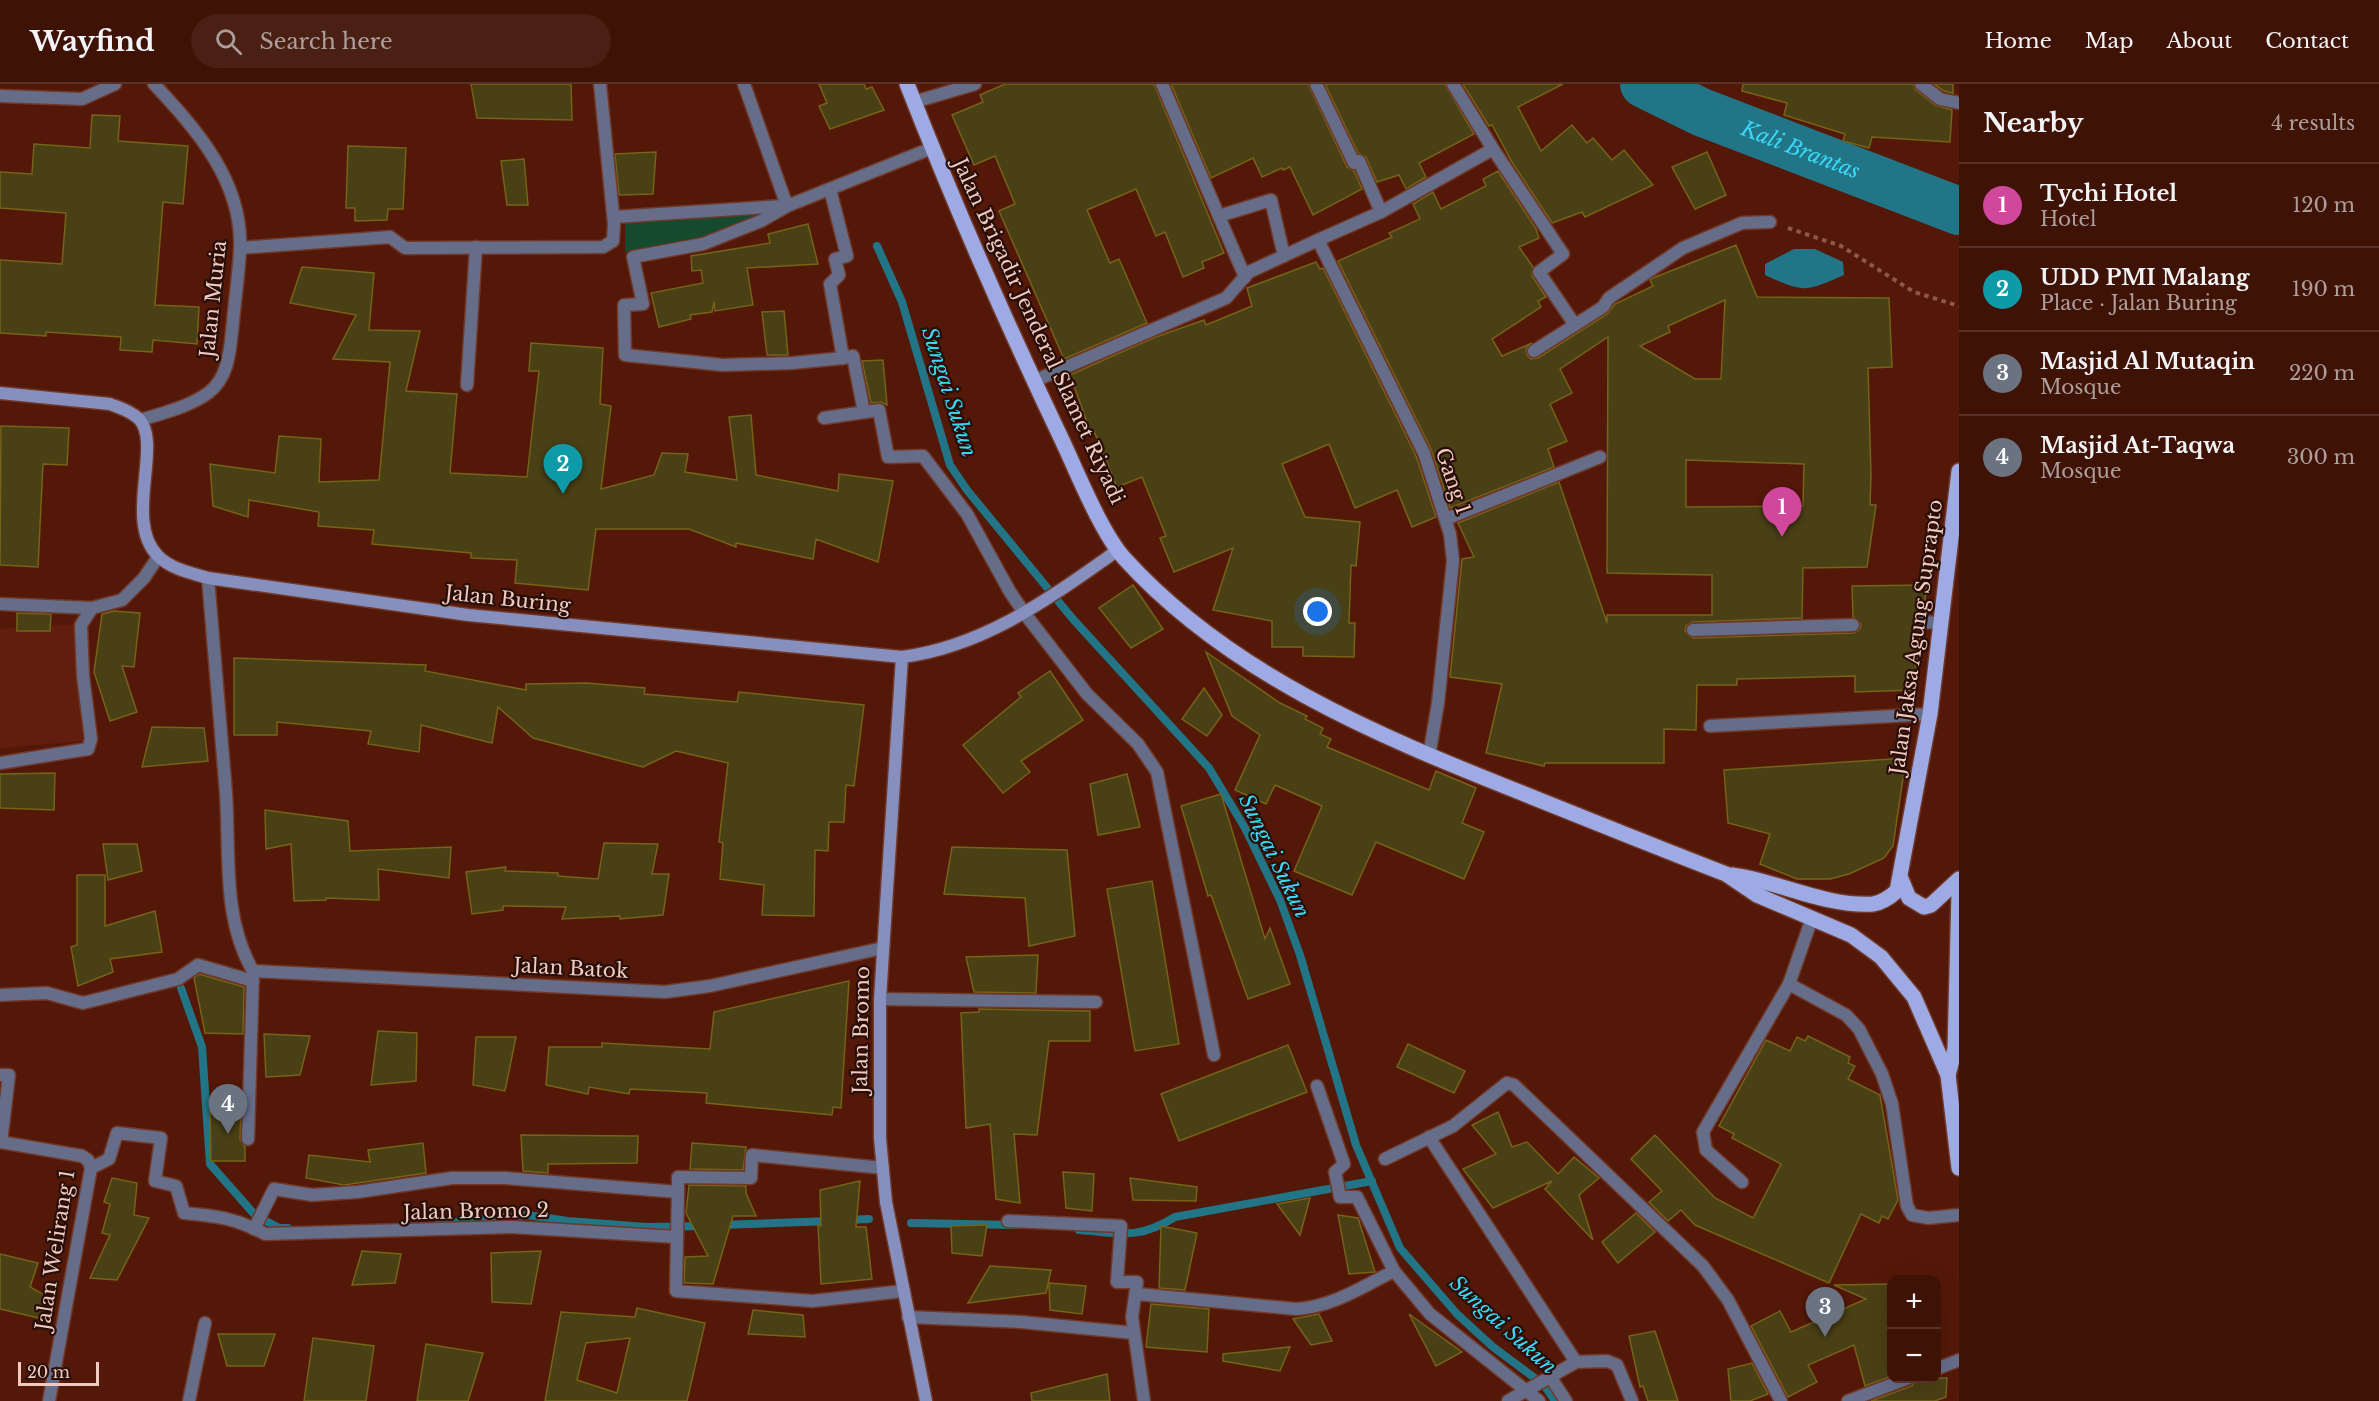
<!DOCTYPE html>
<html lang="en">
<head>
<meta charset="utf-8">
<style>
  body { margin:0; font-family:"Libre Baskerville",serif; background:#4a2014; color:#f1f3f6 }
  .controls { position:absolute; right:18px; bottom:18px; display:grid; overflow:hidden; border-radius:12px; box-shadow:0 6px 24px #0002 }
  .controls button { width:54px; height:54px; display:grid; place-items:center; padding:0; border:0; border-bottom:2px solid #583228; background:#3f1206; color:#f1f3f6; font:30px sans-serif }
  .scale { position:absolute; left:18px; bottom:15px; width:81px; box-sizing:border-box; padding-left:6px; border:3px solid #f0c9bf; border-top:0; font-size:16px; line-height:21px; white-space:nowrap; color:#f0c9bf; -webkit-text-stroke:4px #280e08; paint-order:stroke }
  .you { position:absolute; left:1318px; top:528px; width:21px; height:21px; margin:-15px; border:4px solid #fff; border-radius:50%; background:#1a73e8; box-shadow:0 0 0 9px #1a73e833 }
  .badge { display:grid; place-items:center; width:39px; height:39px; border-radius:50%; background:#57c9e3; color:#fff; font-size:20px; font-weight:700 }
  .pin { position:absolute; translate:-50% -50px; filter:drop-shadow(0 2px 3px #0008) }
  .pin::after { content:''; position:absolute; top:32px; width:21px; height:18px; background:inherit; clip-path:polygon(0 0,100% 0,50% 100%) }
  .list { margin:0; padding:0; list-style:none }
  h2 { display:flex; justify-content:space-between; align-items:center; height:78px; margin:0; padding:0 24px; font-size:26px }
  h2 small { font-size:20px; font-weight:400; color:#ad9e9b }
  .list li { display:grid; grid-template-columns:39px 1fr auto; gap:18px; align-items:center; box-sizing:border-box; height:84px; padding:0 24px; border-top:2px solid #583228 }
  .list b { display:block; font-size:22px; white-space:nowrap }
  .list p { margin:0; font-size:20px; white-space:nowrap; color:#ad9e9b }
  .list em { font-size:20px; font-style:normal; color:#ad9e9b }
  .icon { flex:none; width:33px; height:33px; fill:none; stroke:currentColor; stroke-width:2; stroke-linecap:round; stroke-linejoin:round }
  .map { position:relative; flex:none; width:1959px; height:1317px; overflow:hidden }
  header { display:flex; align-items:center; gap:36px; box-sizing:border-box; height:84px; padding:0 30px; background:#3f1206; border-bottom:2px solid #583228 }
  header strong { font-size:28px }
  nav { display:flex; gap:33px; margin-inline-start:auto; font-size:21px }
  .search { width:420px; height:54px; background:#4a2014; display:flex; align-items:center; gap:15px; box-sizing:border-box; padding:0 21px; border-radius:33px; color:#ad9e9b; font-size:22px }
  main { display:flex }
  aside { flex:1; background:#3f1206 }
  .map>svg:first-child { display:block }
  .built { fill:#621e0d }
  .green { fill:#164a2d }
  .water { fill:#227586 }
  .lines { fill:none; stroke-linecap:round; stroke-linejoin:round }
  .stream { stroke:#227586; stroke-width:8 }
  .river { stroke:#227586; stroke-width:48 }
  .building { fill:#4a4016; stroke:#746319; stroke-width:1.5; fill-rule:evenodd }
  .lane-casing { stroke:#703829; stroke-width:15 }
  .street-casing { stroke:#703829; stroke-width:15 }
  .secondary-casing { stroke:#703829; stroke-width:15 }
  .primary-casing { stroke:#703829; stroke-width:18 }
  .path { stroke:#8d584a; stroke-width:4; stroke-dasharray:4.5 4.5; stroke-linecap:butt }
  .lane { stroke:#666d89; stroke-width:12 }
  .street { stroke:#666d89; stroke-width:12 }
  .secondary { stroke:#868fbd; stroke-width:12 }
  .primary { stroke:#9daae4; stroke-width:15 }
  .labels { text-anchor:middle; stroke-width:4.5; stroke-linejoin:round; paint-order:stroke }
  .street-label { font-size:20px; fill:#f0c9bf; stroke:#280e08 }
  .water-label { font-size:21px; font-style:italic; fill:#3bd7f6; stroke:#280e08 }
</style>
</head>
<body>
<header>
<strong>Wayfind</strong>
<div class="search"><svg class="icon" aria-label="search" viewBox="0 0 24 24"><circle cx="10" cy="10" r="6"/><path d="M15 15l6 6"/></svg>Search here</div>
<nav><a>Home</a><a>Map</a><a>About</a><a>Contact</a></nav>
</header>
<main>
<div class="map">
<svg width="1959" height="1317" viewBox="0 0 1959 1317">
  <rect width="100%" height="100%" fill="#541808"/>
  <path class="built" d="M76 540 83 657 0 664V545Z"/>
  <path class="green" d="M760 128V132L704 158 625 168V138Z"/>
  <path class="water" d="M1794 165H1815L1843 178 1844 191C1805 208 1804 209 1765 191V180Z"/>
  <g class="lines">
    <g class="stream">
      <path d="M877 162 902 218 950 381 967 406 1072 534 1209 684 1245 744 1280 816 1300 871 1356 1061 1400 1164 1457 1230 1493 1263 1544 1301 1555 1317"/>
      <path d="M181 904 202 963 210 1080 255 1131 279 1144H288"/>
      <path d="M846 1136 869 1135"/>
      <path d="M911 1139 1015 1141"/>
      <path d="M439 1140 527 1131 568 1137 646 1143 704 1142"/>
      <path d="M720 1141 830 1137"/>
      <path d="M1079 1146C1120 1149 1138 1156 1175 1133L1372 1097"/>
    </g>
    <path class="river" id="s1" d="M1644 0 1701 28 1959 127"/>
  </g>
  <g class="building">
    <path d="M471 0H571L572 36 477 34Z"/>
    <path d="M819 0H864L866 5 872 3 884 26 830 45 819 22 827 19Z"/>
    <path d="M1005 0H1154L1224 169 1202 178 1204 184 1183 193 1165 148 1156 152 1136 105 1087 126 1110 179 1119 175 1147 239 1064 275 999 127 1015 120 995 72 974 81 952 31 983 18 980 11Z"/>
    <path d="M1171 0H1308L1347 83 1354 87 1362 105 1313 131 1290 83 1283 86 1282 84 1262 93 1253 74 1211 94Z"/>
    <path d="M1325 0H1445L1474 50 1419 79 1426 93 1406 105 1399 91 1377 98 1366 73 1358 69Z"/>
    <path d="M1463 0H1563L1518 23 1541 67 1572 41 1587 59 1593 54 1612 76 1624 66 1653 101 1585 133 1582 128 1552 139 1512 78 1492 41 1489 42Z"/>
    <path d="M1743 0H1913L1916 6 1935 21 1952 26 1950 58 1872 53 1869 64 1843 57 1845 50 1784 31 1787 19 1742 7Z"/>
    <path d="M1934 0H1953V9L1944 7Z"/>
    <path d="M92 31 120 32 118 57 188 62 183 120 163 118 155 221 199 223 197 260 153 256 152 268 120 266 121 253 46 248V252L0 249V176L62 180 66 129 0 124V88L32 90 34 60 90 64Z"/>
    <path d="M348 62 406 64 403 125H388L387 136 355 137V124H346Z"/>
    <path d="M656 68 653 110 619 111 615 70Z"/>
    <path d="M1707 68 1726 111 1695 125 1672 83Z"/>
    <path d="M524 75 528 121H507L501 77Z"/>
    <path d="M1498 87 1536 145 1539 154 1519 163 1533 183 1532 192 1546 213 1538 217 1541 223 1492 255 1502 272 1532 259 1526 264 1527 271 1531 275 1538 274 1607 230 1615 220 1653 202 1650 196 1653 194 1736 161 1757 213 1889 214 1892 283 1868 284 1871 392 1870 421H1876L1867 483 1803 484 1802 534 1693 538 1686 542 1685 547 1693 554 1854 549 1860 545 1861 540 1853 533 1852 502 1927 501 1923 530 1918 531 1914 537 1915 542 1921 546 1913 606 1855 608V592L1737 595V601H1697L1696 646 1664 645V679H1545L1544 682 1486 669 1502 600 1450 593 1462 475 1474 473 1458 439 1559 398 1607 539V531H1712V491L1607 489 1608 253 1560 285 1572 309 1550 320 1567 357 1548 365 1554 383 1450 424 1431 365 1338 177 1392 153 1389 149 1420 135 1413 120 1433 108 1441 125 1486 102 1483 95ZM1725 216 1721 295H1695L1640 262 1670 248 1668 242ZM1686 376 1804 380 1803 422 1686 423Z"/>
    <path d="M808 140 818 180 747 184 753 221 715 227 714 218 712 228 690 231 691 235 659 243 651 209 703 199 701 186 692 187 691 172 770 159 768 150Z"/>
    <path d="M1316 178 1320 185 1323 184 1416 372 1436 433 1412 443 1397 406 1355 424 1329 360 1282 380 1305 433 1360 438 1356 482 1351 481 1349 539H1355L1354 573 1303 572V563H1272V537L1213 526 1233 464 1174 488 1160 454 1166 452 1142 393 1117 403 1094 347 1091 349 1070 291 1153 254 1204 236 1206 241 1252 222 1247 204Z"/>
    <path d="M302 183 374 189 369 246 420 247 406 307 457 310 450 389 527 393 539 287H529L531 259 603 264 600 320 611 322 601 405 654 391 662 369 688 370 685 388 737 396 729 333 751 331 756 391 838 407 839 390 893 397 878 478 816 455 813 475 736 459V463L689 445H596L588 506 515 499 517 476 471 474V469L372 460 374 446 318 442 319 428 249 416 248 433 213 422 210 380 275 389 279 352 321 355 319 398 379 396 390 278 333 275 356 231 290 219Z"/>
    <path d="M784 227 788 271H767L762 228Z"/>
    <path d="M883 276 887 321 881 318 871 319 862 277Z"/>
    <path d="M1 342 69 344 67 381 43 380 38 483 0 481Z"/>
    <path d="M1133 501 1163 545 1131 564 1099 524Z"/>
    <path d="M114 527 140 529 134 583 122 582 137 628 110 637 94 588 102 530Z"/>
    <path d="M17 529 51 530 50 547H17Z"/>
    <path d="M1206 568 1280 619 1307 632 1305 635 1323 644 1320 650 1331 655 1327 663 1429 706 1436 687 1476 704 1462 739 1484 748 1464 795 1376 758 1352 811 1294 787 1322 722 1275 701 1266 720 1235 706 1260 651 1232 632Z"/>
    <path d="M234 574 426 581 425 587 526 606V600L587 599 645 604 644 610 737 618 739 608 864 621 854 702 846 701 844 738H829L828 767 815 766 814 832 762 831 764 801 720 795 723 759 719 758 728 679 676 667 643 683 533 654 498 623 492 659 421 641 419 668 368 660 371 647 277 638V651H234Z"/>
    <path d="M1050 587 1083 636 1021 677 1030 688 1003 709 963 661 1021 613 1018 609Z"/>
    <path d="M1204 604 1222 631 1207 652 1182 635Z"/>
    <path d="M152 643 204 644 208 677 142 683Z"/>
    <path d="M1906 674 1893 762 1884 774 1849 790 1830 795H1797L1760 780 1770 750 1728 739 1724 686Z"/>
    <path d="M55 689 54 726 0 724V690Z"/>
    <path d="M1127 690 1140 743 1098 751 1090 700Z"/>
    <path d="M1221 710 1265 855 1270 844 1290 900 1248 915 1211 811 1208 812 1181 722Z"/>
    <path d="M265 726 348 737 350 767 451 763 449 794 378 785 379 816 326 814V816L294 817 291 760 266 765Z"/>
    <path d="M604 759 658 760 652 790H669L663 831 620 835V832L562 835 566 823 503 822V826L472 830 466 788 506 783 505 787 558 789V792L598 795Z"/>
    <path d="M103 760H137L142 787 108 796Z"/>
    <path d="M952 763 1067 766 1075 852 1029 862 1025 814 944 810Z"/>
    <path d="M77 791H105V842L155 827 162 868 110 875 113 888 78 902 71 863 77 861Z"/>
    <path d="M1152 797 1179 960 1135 967 1107 805Z"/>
    <path d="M1038 871 1036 909 974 908 966 873Z"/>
    <path d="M199 890 244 903 243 950 205 949 194 894Z"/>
    <path d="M849 897 841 1024 833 1023 832 1031 706 1019 707 1009 630 1005 629 1010 589 1003 588 1010 546 1001 549 963H602V959L710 965 714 928Z"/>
    <path d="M979 925 1090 927V957H1049L1037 1051 1014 1050 1020 1119 996 1115 990 1040 966 1044 961 929 979 928Z"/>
    <path d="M378 947 417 949 416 997 371 1001Z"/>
    <path d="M264 950 310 952 300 991 266 993Z"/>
    <path d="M1808 952 1850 973 1848 979 1855 982 1848 995 1880 1011 1898 1116 1888 1135 1882 1132 1879 1139 1861 1130 1829 1199 1695 1141 1681 1126 1668 1137 1649 1118 1662 1107 1631 1075 1655 1051 1715 1114 1753 1134 1781 1080 1732 1054 1734 1050 1719 1042 1766 956 1790 967 1797 953 1805 957Z"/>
    <path d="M476 953H516L505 1007 473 1001Z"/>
    <path d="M1408 960 1465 987 1454 1009 1397 983Z"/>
    <path d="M1288 961 1307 1008 1179 1057 1161 1010Z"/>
    <path d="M241 1023 240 1055 245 1063V1077H211L210 1024Z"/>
    <path d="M1498 1028 1512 1063 1527 1058 1558 1090 1574 1073 1599 1094 1579 1111 1593 1156 1545 1105 1552 1097 1493 1124 1463 1085 1496 1070 1472 1041Z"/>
    <path d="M521 1051 638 1052 637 1079 548 1080V1089L523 1087Z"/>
    <path d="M423 1059 426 1089 344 1101 306 1094 309 1071 370 1078 368 1066Z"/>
    <path d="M692 1059 746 1063 743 1086 690 1085Z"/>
    <path d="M1063 1088 1094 1090 1092 1127 1066 1124Z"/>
    <path d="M112 1094 137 1099 134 1131 149 1134 117 1196 90 1194 110 1151 102 1149 110 1120 104 1118Z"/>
    <path d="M1130 1094 1197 1103 1196 1117 1133 1116Z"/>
    <path d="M860 1097 856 1143H866L872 1195 821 1200 818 1141 821 1142 820 1106Z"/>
    <path d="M689 1101 746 1102V1109L756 1132H733L713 1200 684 1199 685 1173 708 1172 686 1129Z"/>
    <path d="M1310 1114 1300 1151 1277 1120Z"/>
    <path d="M1636 1129 1655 1148 1618 1179 1602 1158Z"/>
    <path d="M1338 1131 1358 1134 1375 1188 1349 1190Z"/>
    <path d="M987 1141 982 1172 952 1169 951 1142Z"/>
    <path d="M1161 1142 1197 1149 1185 1206 1159 1204Z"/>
    <path d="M362 1167 401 1170 395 1199 352 1201Z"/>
    <path d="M541 1167 531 1220 492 1218 491 1169Z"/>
    <path d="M0 1170 38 1179 30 1203 50 1214 43 1235 0 1225Z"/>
    <path d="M990 1182 1051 1186 1046 1209 968 1219Z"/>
    <path d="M1049 1199 1086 1202 1082 1230 1050 1226Z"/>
    <path d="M1892 1200V1292L1865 1302 1854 1261 1808 1281 1817 1298 1788 1313 1751 1242 1780 1227 1791 1248 1866 1215 1834 1201Z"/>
    <path d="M1151 1220 1209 1225 1207 1268 1146 1263Z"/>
    <path d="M637 1224 705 1239 687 1317H545L561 1228 635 1233ZM630 1254 617 1309 577 1296 586 1259Z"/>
    <path d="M753 1226 803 1231 805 1253 748 1250Z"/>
    <path d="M1319 1230 1332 1257 1311 1261 1293 1235Z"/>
    <path d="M1409 1230 1462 1268 1436 1282Z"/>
    <path d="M1655 1247 1678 1317H1648L1643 1302 1640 1303 1629 1252Z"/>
    <path d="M218 1250H275L264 1282H227Z"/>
    <path d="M313 1254 374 1262 366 1317H304Z"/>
    <path d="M426 1260 483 1269 468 1317H417Z"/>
    <path d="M1290 1263 1280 1287 1223 1277V1270Z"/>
    <path d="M1752 1279 1768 1310 1750 1317H1731L1728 1285Z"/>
    <path d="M1107 1290 1110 1317H1032L1031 1309Z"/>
    <path d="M1917 1294H1947L1946 1313 1935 1317H1871L1912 1302Z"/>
  </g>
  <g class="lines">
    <defs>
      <g id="lane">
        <path d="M1162 0 1245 193"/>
        <path d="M1316 0 1354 79 1359 77 1381 128"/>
        <path d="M1453 0 1493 65"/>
        <path d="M914 18 975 0"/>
        <path d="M1219 132 1271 116 1284 172"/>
        <path d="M1318 156 1381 128 1493 65 1563 170 1539 188 1575 241"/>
        <path d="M1534 267 1603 223 1609 214 1683 164 1742 139 1770 138"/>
        <path d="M1025 530 1087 610 1138 660 1157 688 1214 971"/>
        <path d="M1693 546 1853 541"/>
        <path d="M1710 642 1930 630"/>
        <path d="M1789 900 1846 931 1859 945 1882 990 1892 1020 1907 1122 1912 1131 1928 1134 1959 1131"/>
        <path d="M1317 1002 1344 1080 1335 1088 1340 1113H1357L1394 1187 1430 1230 1539 1317"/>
        <path d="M248 1055 253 888"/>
        <path d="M1742 1098 1706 1066 1703 1048 1789 900 1812 834"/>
        <path d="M1551 1294 1566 1317"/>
      </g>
      <g id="street">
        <path d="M744 0 787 122"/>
        <path d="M1921 0 1940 15 1959 19"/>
        <path d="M0 12 82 15 115 0"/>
        <path d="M830 105 847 172 835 175 839 191 830 200 843 274 853 272 864 328"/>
        <path d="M614 133 783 122"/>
        <path d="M240 164 390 153 405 164 603 163 613 157 614 140 600 0"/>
        <path d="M843 274 793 279 723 281 625 271 624 221 643 220 633 173 703 160 761 137 787 122 932 64"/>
        <path d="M1034 297 1226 214 1249 188 1318 156 1424 369 1450 450 1453 477 1438 619 1429 672"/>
        <path d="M467 301 476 163"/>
        <path d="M824 334 879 326 888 373 923 372 967 430 1010 508 1025 530"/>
        <path d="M141 336C162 329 189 323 208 309 230 293 230 263 233 238 235 214 239 189 240 165 243 98 197 46 154 0"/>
        <path d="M1446 435 1600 373"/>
        <path d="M208 494C214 566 220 637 226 709 230 769 222 834 253 887L665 908 710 902 883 864"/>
        <path d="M0 520 92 524"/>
        <path d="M1922 538 1942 539"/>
        <path d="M0 679 88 665 91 655 83 592 81 541 92 524 122 516 144 494 158 473"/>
        <path d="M0 911 47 909 83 919 178 895 198 881 253 897"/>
        <path d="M880 915 1096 918"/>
        <path d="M0 991H9L1 1058"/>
        <path d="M1429 1053 1576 1278 1607 1277 1617 1281 1632 1317"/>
        <path d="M0 1058 82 1072 88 1076 91 1084 49 1317"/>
        <path d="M1385 1075 1453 1042 1507 999 1514 1001 1703 1182 1728 1216 1781 1317"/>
        <path d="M91 1084 109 1075 117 1049 161 1054 155 1097 176 1102 184 1129C216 1132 236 1134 265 1150L512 1143 677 1153 676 1207 812 1217 904 1207"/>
        <path d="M678 1108V1093L751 1094 752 1071 883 1084"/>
        <path d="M1008 1137 1121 1142 1117 1198H1137L1132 1233 1144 1317"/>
        <path d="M254 1145 274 1105 312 1111 357 1108 452 1094H506L678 1108 677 1153"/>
        <path d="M1137 1210 1296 1225C1332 1223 1362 1203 1394 1187"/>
        <path d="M908 1233 1021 1238 1134 1249"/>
        <path d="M1936 1285 1959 1276"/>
        <path d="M189 1317 205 1239"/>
        <path d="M1508 1317 1576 1278"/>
        <path d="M1848 1317 1909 1294"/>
      </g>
      <g id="secondary">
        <path d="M0 309 110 320C120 324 131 327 139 335 163 360 123 437 158 472 171 485 191 489 208 494L468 531 902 573C986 562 1051 513 1118 466"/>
        <path d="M902 573 880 915V1054L886 1118 926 1317"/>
      </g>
      <g id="primary">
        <path d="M907 0C954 120 1006 239 1062 356 1077 388 1101 448 1124 474 1228 589 1376 651 1517 707 1587 735 1656 763 1726 790L1757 811 1851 851 1881 873 1914 913 1948 991 1959 1084"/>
        <path d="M1732 791C1778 797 1825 823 1873 820 1882 819 1890 813 1897 807L1930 630 1959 387"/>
        <path d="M1901 795 1909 814 1924 823 1931 821 1959 795"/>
        <path d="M1948 991 1955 965 1959 808"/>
      </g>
    </defs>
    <use href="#lane" class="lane-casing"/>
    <use href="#street" class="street-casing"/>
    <use href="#secondary" class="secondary-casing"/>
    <use href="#primary" class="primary-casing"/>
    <path class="path" d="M1788 144 1841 162 1914 208 1959 222"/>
    <use href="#lane" class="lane"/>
    <use href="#street" class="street"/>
    <use href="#secondary" class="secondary"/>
    <use href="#primary" class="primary"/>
  </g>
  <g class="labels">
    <g class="street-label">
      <text transform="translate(213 215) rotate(-84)" y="7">Jalan Muria</text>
      <text transform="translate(1039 247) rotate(65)" y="7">Jalan Brigadir Jenderal Slamet Riyadi</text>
      <text transform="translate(1453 397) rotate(71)" y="7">Gang 1</text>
      <text transform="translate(508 515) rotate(6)" y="7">Jalan Buring</text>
      <text transform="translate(1916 553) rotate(-82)" y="7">Jalan Jaksa Agung Suprapto</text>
      <text transform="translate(571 884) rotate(3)" y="7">Jalan Batok</text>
      <text transform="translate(861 946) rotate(-89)" y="7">Jalan Bromo</text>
      <text transform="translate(476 1127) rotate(-1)" y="7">Jalan Bromo 2</text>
      <text transform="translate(55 1166) rotate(-81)" y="7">Jalan Welirang 1</text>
    </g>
    <g class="water-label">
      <text dy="7" stroke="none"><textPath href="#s1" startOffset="170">Kali Brantas</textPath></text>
      <text transform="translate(949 308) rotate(72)" y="7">Sungai Sukun</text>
      <text transform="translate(1274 772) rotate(64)" y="7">Sungai Sukun</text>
      <text transform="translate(1503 1241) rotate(42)" y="7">Sungai Sukun</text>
    </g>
  </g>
</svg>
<div class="controls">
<button>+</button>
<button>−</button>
</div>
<div class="scale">20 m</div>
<div class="you"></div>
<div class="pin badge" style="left:1782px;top:453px;background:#d1479c">1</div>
<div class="pin badge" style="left:563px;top:410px;background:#0f9aa8">2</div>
<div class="pin badge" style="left:1825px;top:1253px;background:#6b7280">3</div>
<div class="pin badge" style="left:228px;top:1050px;background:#6b7280">4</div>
</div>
<aside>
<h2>Nearby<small>4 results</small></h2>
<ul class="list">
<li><span class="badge" style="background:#d1479c">1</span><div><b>Tychi Hotel</b><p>Hotel</p></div><em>120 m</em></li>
<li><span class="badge" style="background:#0f9aa8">2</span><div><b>UDD PMI Malang</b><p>Place · Jalan Buring</p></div><em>190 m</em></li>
<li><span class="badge" style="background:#6b7280">3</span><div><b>Masjid Al Mutaqin</b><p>Mosque</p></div><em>220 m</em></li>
<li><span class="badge" style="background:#6b7280">4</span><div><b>Masjid At-Taqwa</b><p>Mosque</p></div><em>300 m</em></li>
</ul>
</aside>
</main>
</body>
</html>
